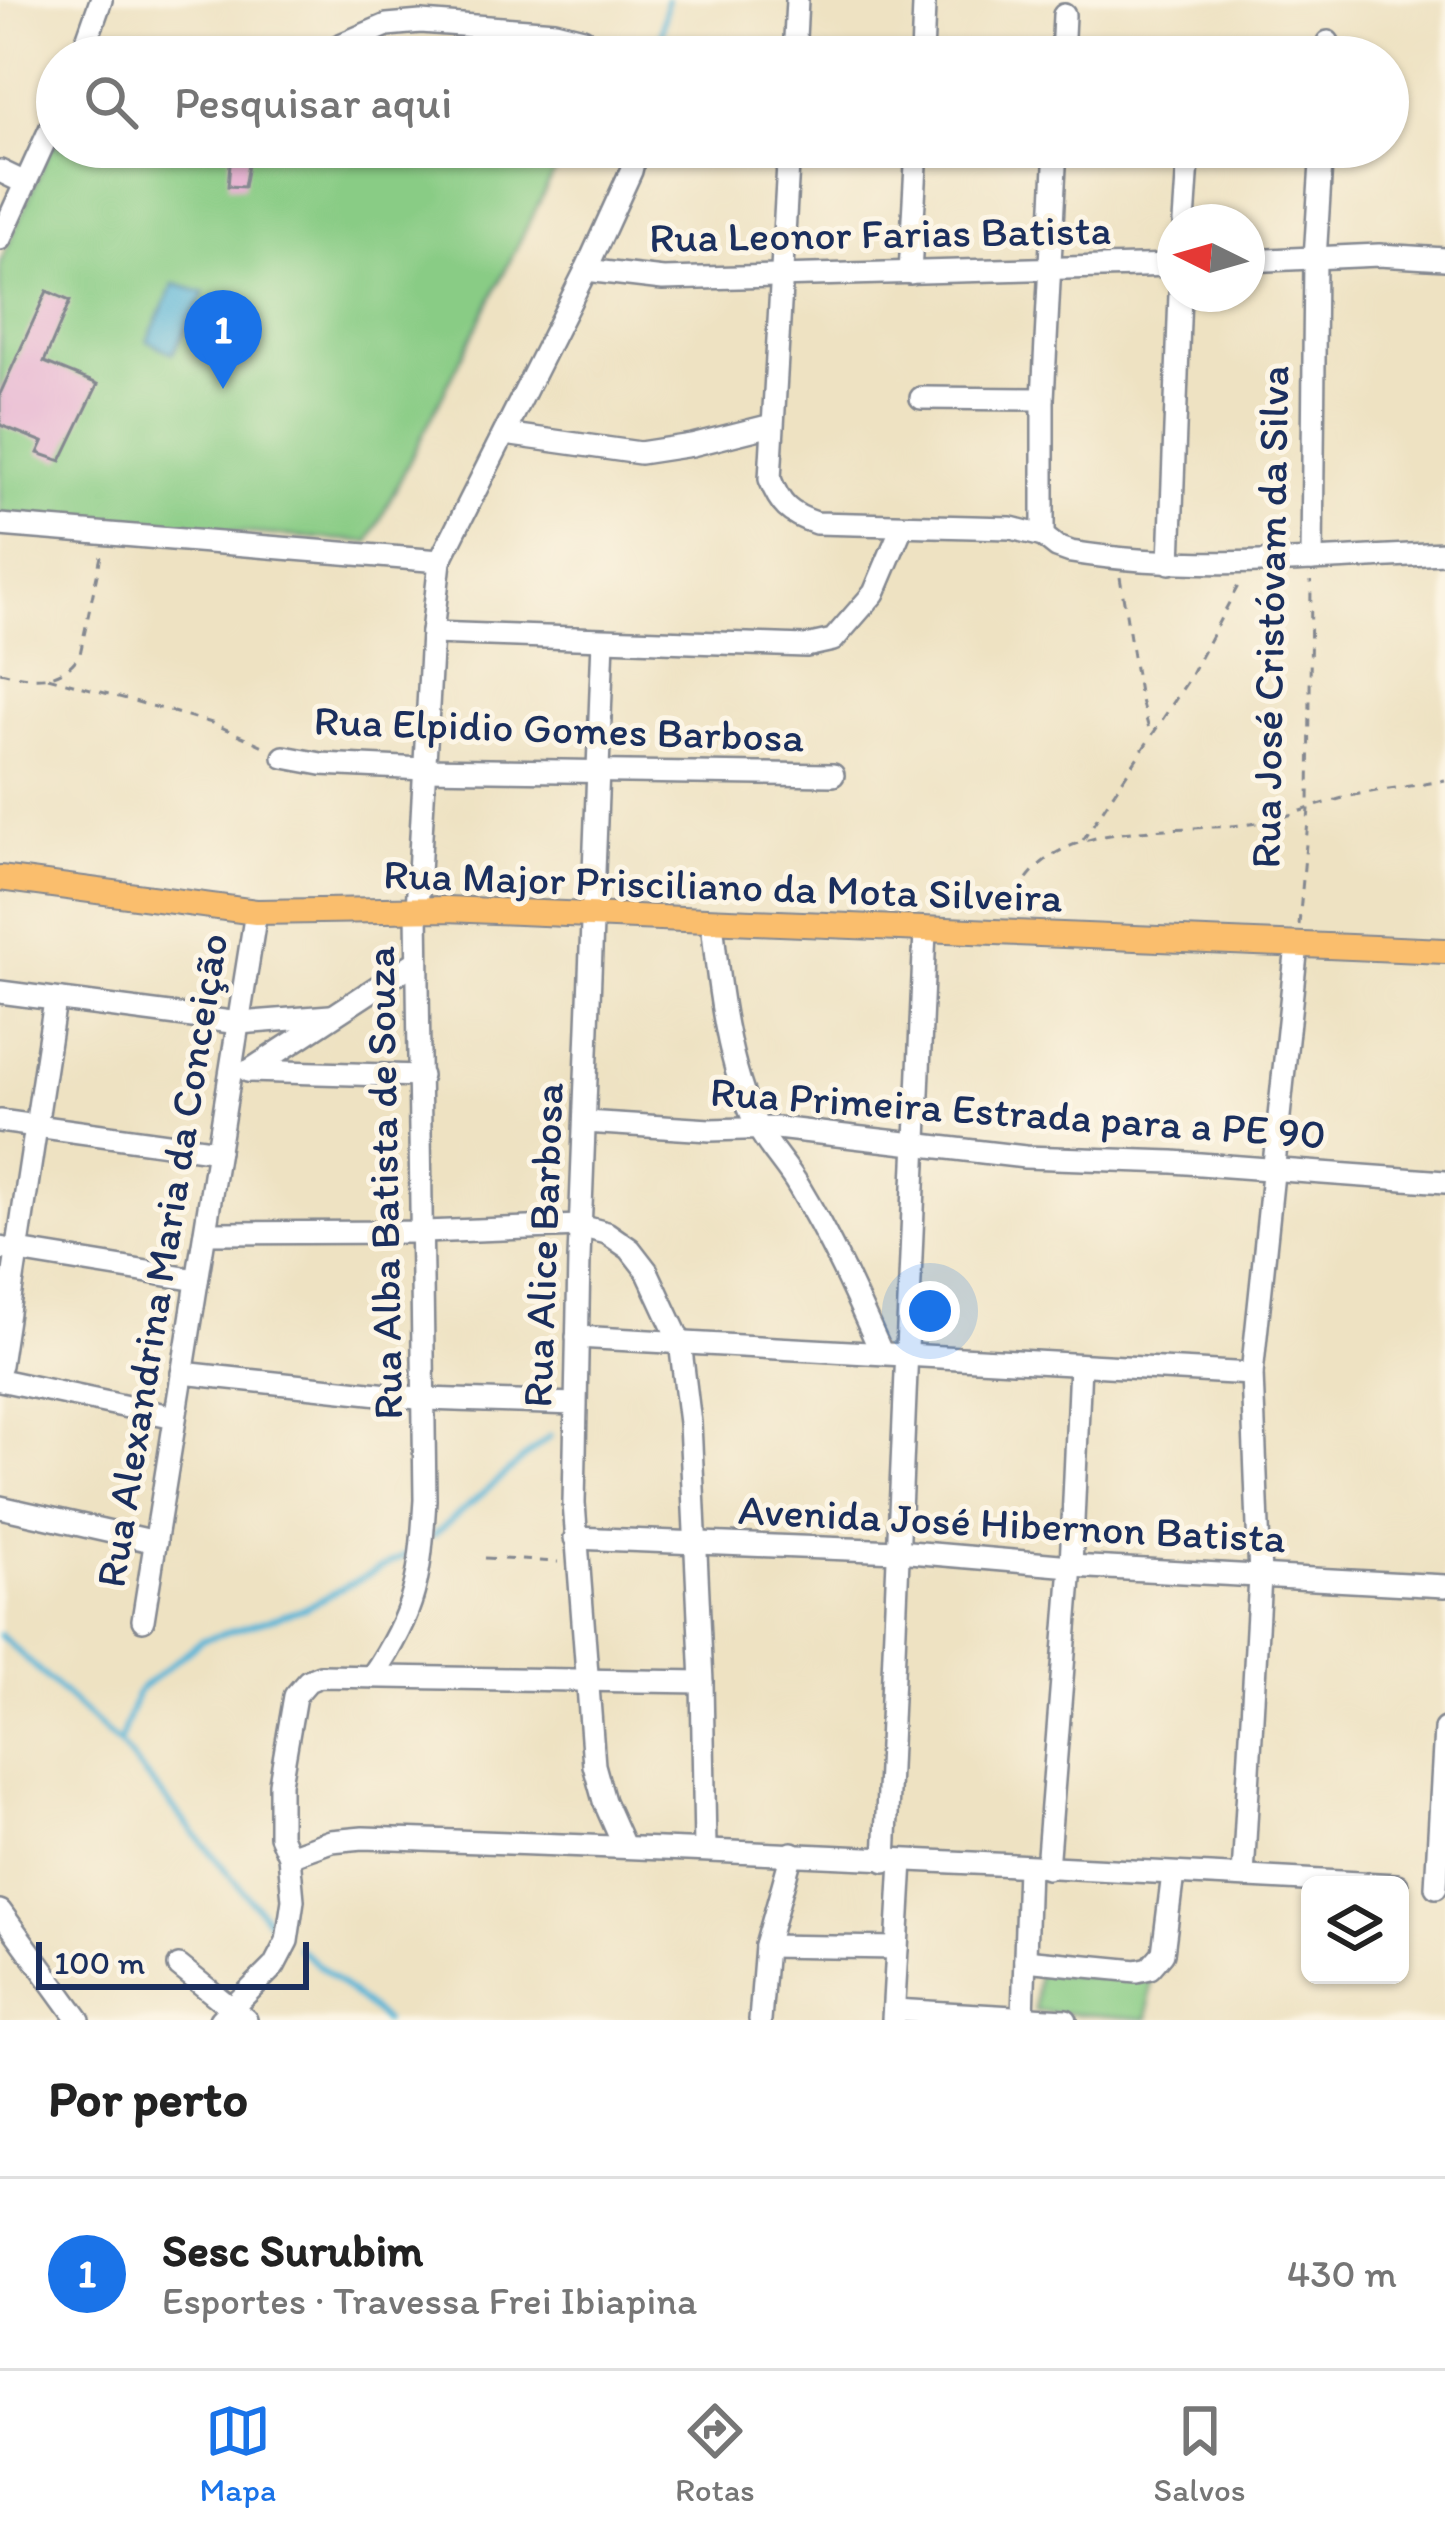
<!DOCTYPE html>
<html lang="pt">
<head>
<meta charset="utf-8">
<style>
  body { margin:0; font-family:Itim,sans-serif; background:#f6f6f6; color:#222 }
  .controls { position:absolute; right:36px; bottom:36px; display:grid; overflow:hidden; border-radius:18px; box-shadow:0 3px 9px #0004 }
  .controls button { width:108px; height:108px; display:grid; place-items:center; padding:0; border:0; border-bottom:3px solid #e0e0e0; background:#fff; color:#222; font:60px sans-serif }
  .compass { position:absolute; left:1157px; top:204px; width:108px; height:108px; border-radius:50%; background:#fff; box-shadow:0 3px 9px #0004; rotate:275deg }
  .scale { position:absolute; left:36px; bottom:30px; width:273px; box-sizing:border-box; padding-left:12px; border:6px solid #1b2f5e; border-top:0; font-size:33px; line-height:42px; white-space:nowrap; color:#1b2f5e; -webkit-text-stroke:9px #fcf5e5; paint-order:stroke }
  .you { position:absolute; left:930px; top:1311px; width:42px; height:42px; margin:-30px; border:9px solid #fff; border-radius:50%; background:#1a73e8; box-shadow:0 0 0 18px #1a73e833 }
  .badge { display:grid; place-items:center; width:78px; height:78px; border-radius:50%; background:#1a73e8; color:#fff; font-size:39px; font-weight:700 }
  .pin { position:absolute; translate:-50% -99px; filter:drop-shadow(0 3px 6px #0008) }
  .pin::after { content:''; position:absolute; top:63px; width:42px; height:36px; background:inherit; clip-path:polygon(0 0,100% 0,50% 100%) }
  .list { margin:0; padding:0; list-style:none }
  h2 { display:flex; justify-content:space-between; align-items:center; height:156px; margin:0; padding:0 48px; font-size:51px }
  h2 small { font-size:39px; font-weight:400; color:#767676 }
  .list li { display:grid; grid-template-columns:78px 1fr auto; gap:36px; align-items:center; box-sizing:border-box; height:192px; padding:0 48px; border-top:3px solid #e0e0e0 }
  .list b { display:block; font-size:45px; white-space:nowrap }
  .list p { margin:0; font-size:39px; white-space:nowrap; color:#767676 }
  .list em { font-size:39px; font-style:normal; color:#767676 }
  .icon { flex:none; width:66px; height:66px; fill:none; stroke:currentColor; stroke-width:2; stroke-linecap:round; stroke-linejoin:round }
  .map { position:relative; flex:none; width:1445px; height:2020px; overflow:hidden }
  .search { position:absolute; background:#fff; box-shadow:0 3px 9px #0004; left:36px; right:36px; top:36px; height:132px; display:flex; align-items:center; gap:30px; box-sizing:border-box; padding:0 42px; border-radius:66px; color:#767676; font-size:45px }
  .sheet { height:348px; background:#fff }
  nav { display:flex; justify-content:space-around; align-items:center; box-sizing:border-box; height:168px; border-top:3px solid #e0e0e0; background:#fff; font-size:33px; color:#767676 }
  nav a { display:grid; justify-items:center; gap:6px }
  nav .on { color:#1a73e8 }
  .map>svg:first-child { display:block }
  .green { fill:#89cc85; stroke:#527e72; stroke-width:3 }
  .water { fill:#5ab5d7; stroke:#3a729a; stroke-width:3 }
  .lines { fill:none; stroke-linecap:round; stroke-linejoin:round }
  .stream { stroke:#5ab5d7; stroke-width:6 }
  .building { fill:#e6b2d1 }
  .minor-casing { stroke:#848890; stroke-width:26 }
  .major-casing { stroke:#848890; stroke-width:28 }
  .path { stroke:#848890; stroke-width:3; stroke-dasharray:9 9; stroke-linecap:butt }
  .minor { stroke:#fff; stroke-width:21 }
  .major { stroke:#fabe6d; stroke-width:24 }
  .labels { text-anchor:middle; stroke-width:10; stroke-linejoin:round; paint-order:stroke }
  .street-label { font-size:42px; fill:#1b2f5e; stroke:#fcf5e5 }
</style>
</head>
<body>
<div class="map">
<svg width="1445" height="2020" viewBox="0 0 1445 2020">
  <rect width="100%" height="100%" fill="#fcf5e5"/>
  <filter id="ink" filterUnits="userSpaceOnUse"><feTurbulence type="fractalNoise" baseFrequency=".00833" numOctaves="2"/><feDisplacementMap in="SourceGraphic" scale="24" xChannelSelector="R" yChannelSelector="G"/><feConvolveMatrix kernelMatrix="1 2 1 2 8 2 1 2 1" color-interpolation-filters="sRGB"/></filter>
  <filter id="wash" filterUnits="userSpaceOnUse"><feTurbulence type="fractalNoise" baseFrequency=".004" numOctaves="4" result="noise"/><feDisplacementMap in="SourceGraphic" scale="48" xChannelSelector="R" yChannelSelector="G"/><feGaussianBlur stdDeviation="2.7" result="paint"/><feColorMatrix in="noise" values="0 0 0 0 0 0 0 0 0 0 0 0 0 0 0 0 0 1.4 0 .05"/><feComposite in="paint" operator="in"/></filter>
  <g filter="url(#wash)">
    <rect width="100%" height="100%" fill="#eee2c2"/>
    <g class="green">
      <path d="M57 135V147H567L369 542 0 515V263Z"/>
      <path d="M1038 1972 1151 1980 1148 2019 1035 2011Z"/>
    </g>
    <path class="water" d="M174 284 205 293 173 353 147 341Z"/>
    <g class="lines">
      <g class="stream">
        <path d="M666 57 661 38 667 0"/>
        <path d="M433 1536 550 1436"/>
        <path d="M0 1635 119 1744 277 1931"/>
        <path d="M119 1744 138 1691 202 1640 303 1609 415 1550"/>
        <path d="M298 1948 384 2020"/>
      </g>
    </g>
    <g id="blocks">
      <g class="building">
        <path d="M231 153 250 154 244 187 228 186Z"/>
        <path d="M47 291 70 301 44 362 98 384 61 461 38 453 43 442 0 425V394Z"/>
      </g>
    </g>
  </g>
  <g filter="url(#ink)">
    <use href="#blocks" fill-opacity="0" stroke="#848890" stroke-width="3"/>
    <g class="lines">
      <defs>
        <g id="minor">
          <path d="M338 46 387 25 421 22 555 32 583 39 602 57"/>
          <path d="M81 57 101 0"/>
          <path d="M794 57 797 0"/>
          <path d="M922 57 924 5"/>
          <path d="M1062 57 1064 15"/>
          <path d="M1327 57 1328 42"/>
          <path d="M789 147 770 479C780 505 789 514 816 523L1011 528 1043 536 1057 547 1071 552C1195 572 1320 559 1445 553"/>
          <path d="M0 171 25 183"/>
          <path d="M1184 222 1189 147"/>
          <path d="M0 239 57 114"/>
          <path d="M1247 261 1379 255 1445 259"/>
          <path d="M586 270 663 279 1175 265"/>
          <path d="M910 273 917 147"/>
          <path d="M921 398 1043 399"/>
          <path d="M505 434 640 453 692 445 772 425"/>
          <path d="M0 525 440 561"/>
          <path d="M1043 536V399L1056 147"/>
          <path d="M1312 560 1315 259 1322 147"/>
          <path d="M1170 563 1180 294"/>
          <path d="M432 633 806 646 833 640 874 593 902 527"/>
          <path d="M603 640 579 1259 574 1503 594 1765 604 1801 624 1846"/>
          <path d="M284 757 321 764 424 769 833 775"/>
          <path d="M712 920C718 984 728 1068 757 1126 768 1147 787 1166 799 1187 831 1240 856 1296 881 1352"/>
          <path d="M0 992 239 1023 330 1016"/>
          <path d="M248 1071 421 1076"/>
          <path d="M249 1071 417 961"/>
          <path d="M0 1121 218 1151"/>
          <path d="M585 1122 710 1130 777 1128 1025 1157 1173 1162 1445 1182"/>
          <path d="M205 1233 424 1232 580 1226 607 1233 630 1249 647 1271 680 1342 690 1423 702 1682 705 1847"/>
          <path d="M0 1248 197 1280"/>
          <path d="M577 1337 1252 1374"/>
          <path d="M0 1365 55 1001"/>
          <path d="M182 1373 426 1399 575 1404"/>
          <path d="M0 1380 175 1417"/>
          <path d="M0 1507 156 1542"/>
          <path d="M575 1538 898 1551 1071 1566 1445 1586"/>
          <path d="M143 1620 256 912"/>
          <path d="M372 1676C417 1610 420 1577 425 1500L417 910 432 633 440 561 586 270 631 171 637 147"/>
          <path d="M289 1856 331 1841 363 1838C708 1849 1053 1866 1397 1885"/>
          <path d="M885 1861 925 931"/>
          <path d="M1047 1868 1071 1566 1080 1365"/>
          <path d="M1243 1876 1260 1577 1252 1374 1297 945"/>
          <path d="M1436 1887 1445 1729"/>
          <path d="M0 1911 79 2020"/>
          <path d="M766 1946 897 1948"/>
          <path d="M1025 1960 1137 1971 1150 1968 1163 1953 1173 1874"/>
          <path d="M179 1966 246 2020"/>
          <path d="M894 2010 1066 2020"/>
          <path d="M1023 2016 1028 1867"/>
          <path d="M893 2019 902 1861"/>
          <path d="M220 2020 274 1966 287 1941 293 1900 289 1856 280 1836V1783L295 1696 308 1681 320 1676 702 1682"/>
          <path d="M760 2020 766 1946 792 1853"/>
        </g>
        <path id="major" d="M0 878 256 912 447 909 1445 951"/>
      </defs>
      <use href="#minor" class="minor-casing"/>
      <use href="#major" class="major-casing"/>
      <g class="path">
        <path d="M1120 577 1139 693 1150 733"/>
        <path d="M0 672C31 679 61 684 80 654L101 556"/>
        <path d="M48 677 212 723 268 748"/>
        <path d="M1083 840 1187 682 1240 582"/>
        <path d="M1012 911C1038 810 1181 836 1256 823 1284 819 1309 807 1336 800 1371 789 1409 788 1445 780"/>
        <path d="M1299 925 1309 809 1311 581"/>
        <path d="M485 1558 558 1562"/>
      </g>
      <use href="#minor" class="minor"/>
      <use href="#major" class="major"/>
    </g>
  </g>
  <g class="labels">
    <g class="street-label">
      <text transform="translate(880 233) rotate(-1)" y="15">Rua Leonor Farias Batista</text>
      <text transform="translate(1269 617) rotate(-89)" y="15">Rua José Cristóvam da Silva</text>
      <text transform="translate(559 728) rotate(2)" y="15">Rua Elpidio Gomes Barbosa</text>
      <text transform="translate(723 885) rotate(2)" y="15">Rua Major Prisciliano da Mota Silveira</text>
      <text transform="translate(1018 1112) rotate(4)" y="15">Rua Primeira Estrada para a PE 90</text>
      <text transform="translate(383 1183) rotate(-91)" y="15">Rua Alba Batista de Souza</text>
      <text transform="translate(542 1245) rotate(-88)" y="15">Rua Alice Barbosa</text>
      <text transform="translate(161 1260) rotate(-81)" y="15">Rua Alexandrina Maria da Conceição</text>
      <text transform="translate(1012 1523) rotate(3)" y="15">Avenida José Hibernon Batista</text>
    </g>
  </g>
</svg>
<div class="controls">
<button><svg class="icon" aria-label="layers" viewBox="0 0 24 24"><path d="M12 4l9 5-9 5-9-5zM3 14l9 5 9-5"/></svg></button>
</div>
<svg class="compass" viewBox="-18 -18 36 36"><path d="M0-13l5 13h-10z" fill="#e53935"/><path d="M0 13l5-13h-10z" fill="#767676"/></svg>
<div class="scale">100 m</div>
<div class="you"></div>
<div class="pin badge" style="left:223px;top:389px">1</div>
<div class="search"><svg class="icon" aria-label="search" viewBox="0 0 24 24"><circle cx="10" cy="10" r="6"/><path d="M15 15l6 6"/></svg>Pesquisar aqui</div>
</div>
<section class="sheet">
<h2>Por perto<small></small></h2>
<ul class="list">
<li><span class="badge">1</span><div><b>Sesc Surubim</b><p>Esportes · Travessa Frei Ibiapina</p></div><em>430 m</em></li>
</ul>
</section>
<nav>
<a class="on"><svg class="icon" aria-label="map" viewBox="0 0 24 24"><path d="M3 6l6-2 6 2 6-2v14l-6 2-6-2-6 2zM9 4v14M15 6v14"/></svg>Mapa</a>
<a><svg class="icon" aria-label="directions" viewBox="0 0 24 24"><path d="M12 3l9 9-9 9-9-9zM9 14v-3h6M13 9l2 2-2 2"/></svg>Rotas</a>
<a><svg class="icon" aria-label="saved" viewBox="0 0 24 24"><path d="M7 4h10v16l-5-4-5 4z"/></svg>Salvos</a>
</nav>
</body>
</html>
